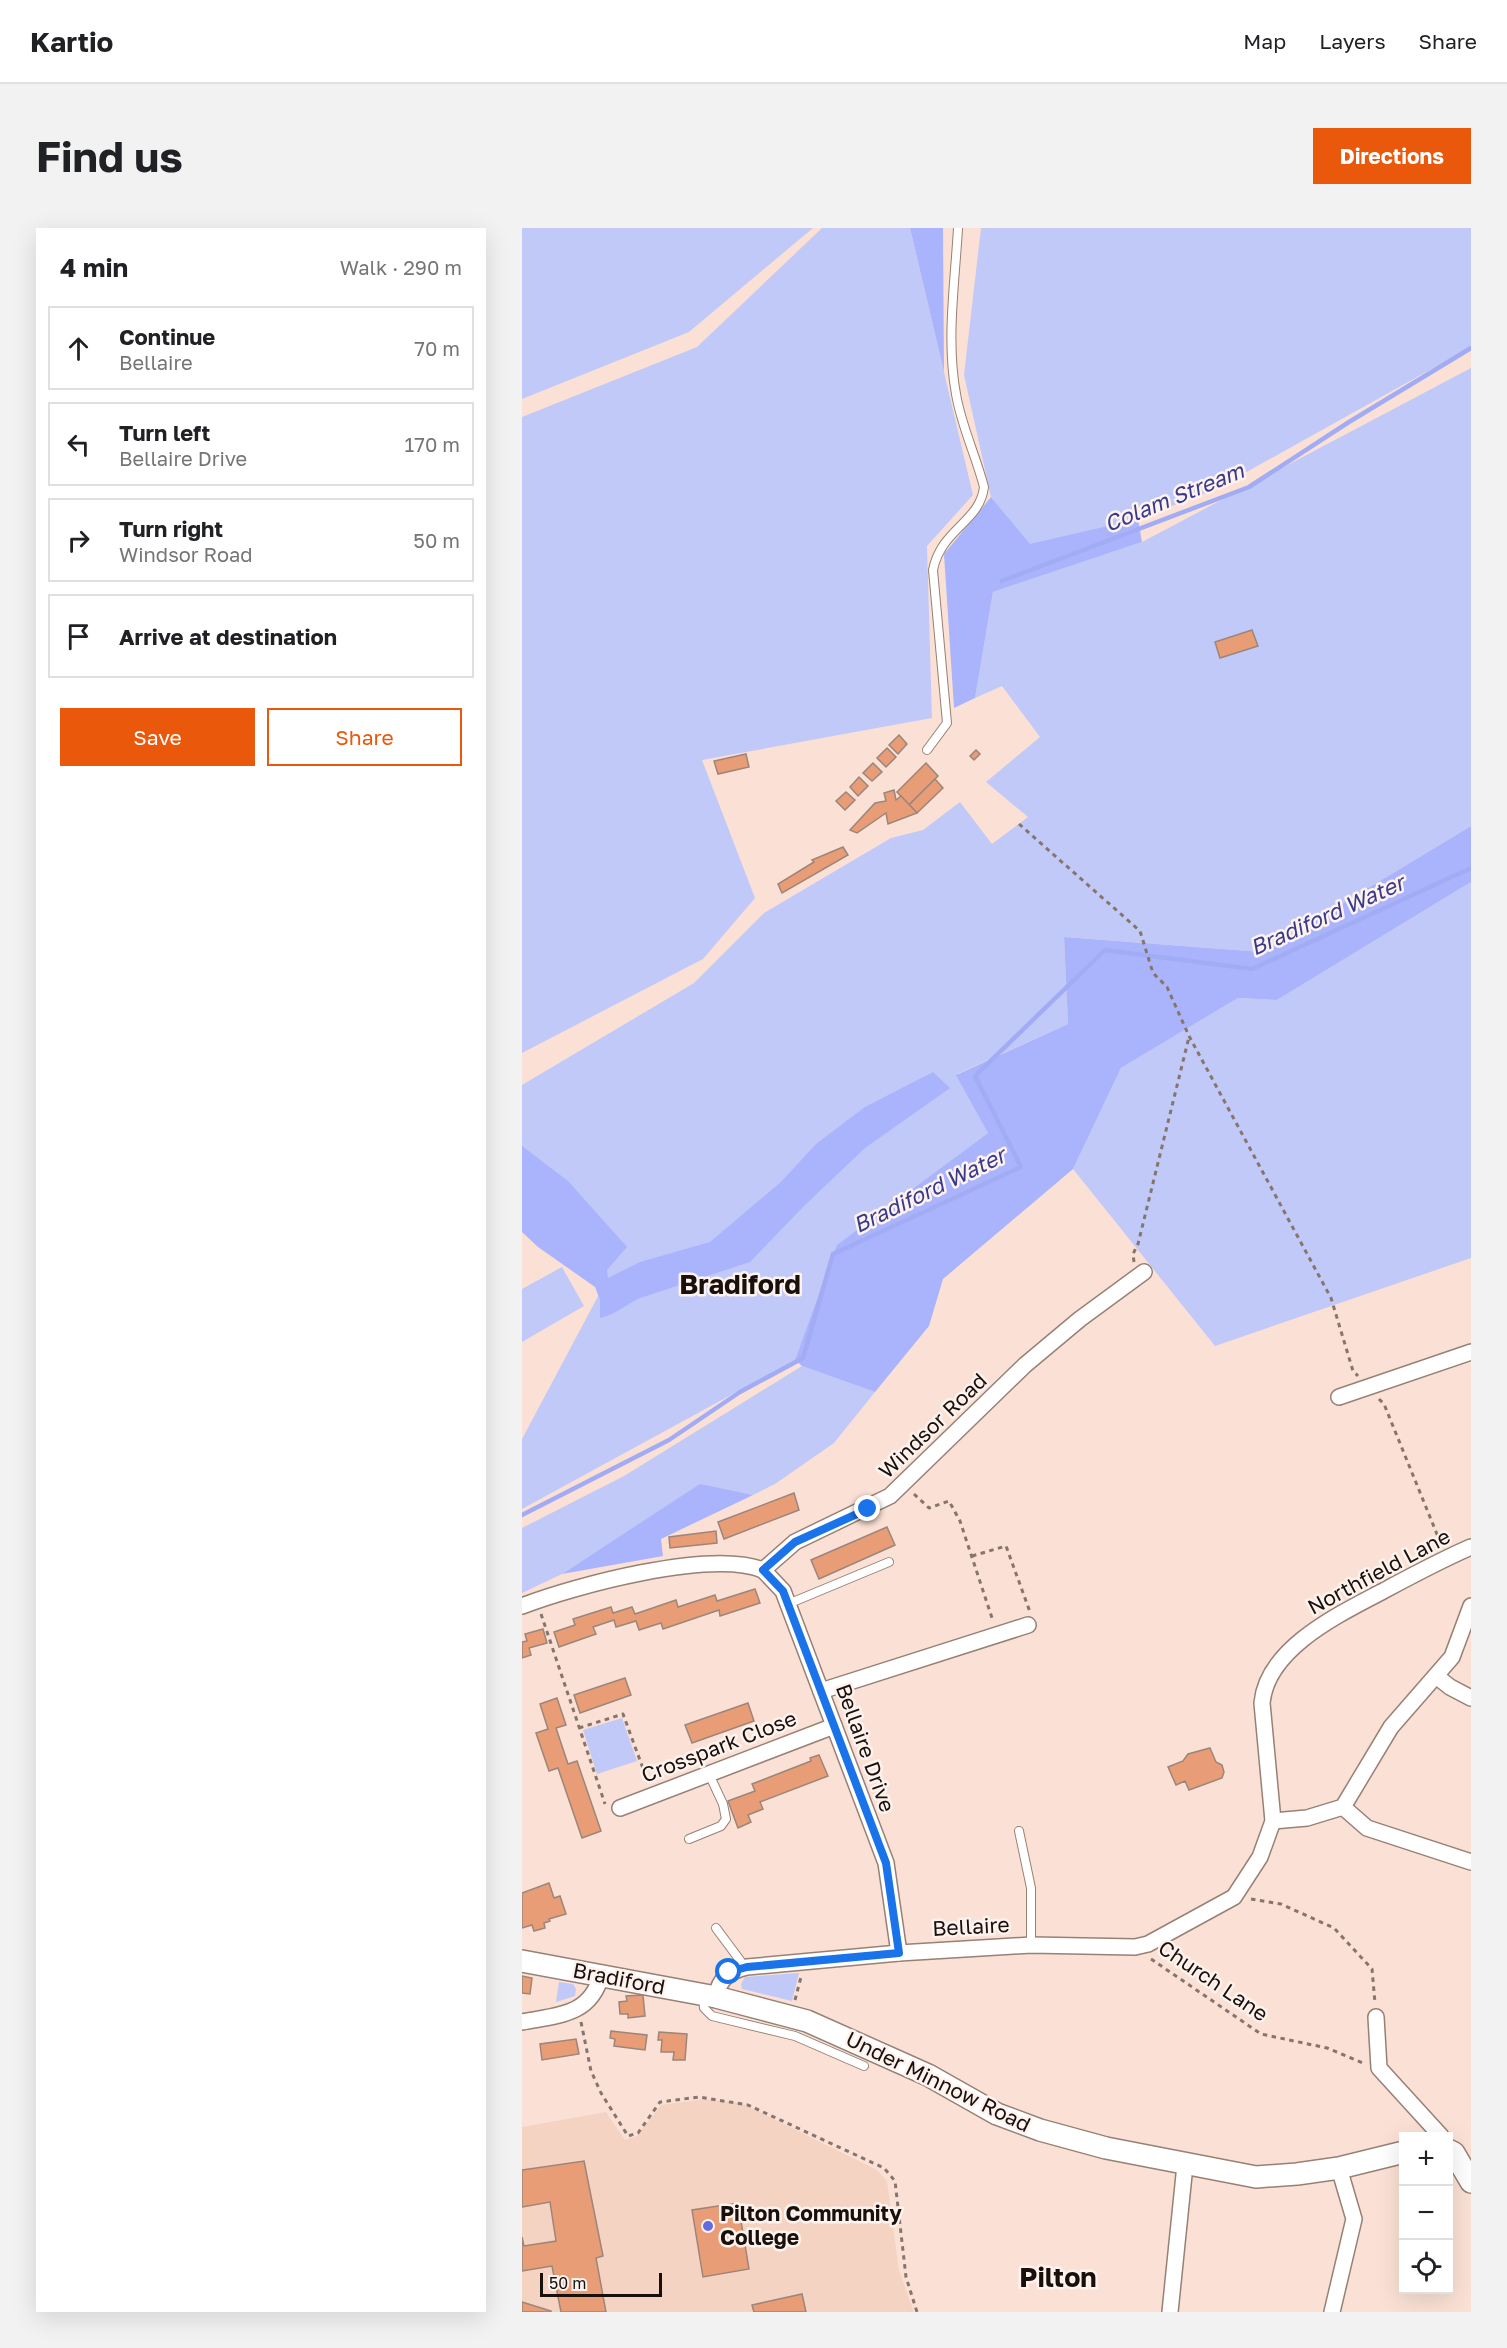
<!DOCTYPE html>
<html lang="en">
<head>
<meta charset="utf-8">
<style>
  body { margin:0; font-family:"Golos Text",sans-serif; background:#f2f2f2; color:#202124 }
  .controls { position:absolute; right:18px; bottom:18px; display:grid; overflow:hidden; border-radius:0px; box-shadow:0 6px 24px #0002 }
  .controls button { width:54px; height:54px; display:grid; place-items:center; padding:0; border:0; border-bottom:2px solid #e0e0e0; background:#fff; color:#202124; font:30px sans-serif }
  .scale { position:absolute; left:18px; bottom:15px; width:122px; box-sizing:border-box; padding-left:6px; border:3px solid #19100c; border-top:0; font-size:16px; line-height:21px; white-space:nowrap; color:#19100c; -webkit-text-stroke:4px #fdf2ed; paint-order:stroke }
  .stop { position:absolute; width:18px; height:18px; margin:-14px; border:4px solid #1a73e8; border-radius:50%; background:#fff }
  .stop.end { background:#1a73e8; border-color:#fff; box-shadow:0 2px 6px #0008 }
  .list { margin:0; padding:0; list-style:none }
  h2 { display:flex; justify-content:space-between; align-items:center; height:78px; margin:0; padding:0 24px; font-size:26px }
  h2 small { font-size:20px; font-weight:400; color:#757577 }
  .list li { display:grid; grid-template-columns:39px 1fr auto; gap:18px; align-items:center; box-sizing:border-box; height:84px; margin:0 12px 12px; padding:0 12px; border:2px solid #e0e0e0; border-radius:0px }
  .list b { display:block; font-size:22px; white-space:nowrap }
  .list p { margin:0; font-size:20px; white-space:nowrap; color:#757577 }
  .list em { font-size:20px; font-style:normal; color:#757577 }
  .actions { display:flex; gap:12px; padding:18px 24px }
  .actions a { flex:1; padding:14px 0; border:2px solid #ea580c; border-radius:0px; text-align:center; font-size:21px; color:#ea580c }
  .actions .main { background:#ea580c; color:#fff }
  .icon { flex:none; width:33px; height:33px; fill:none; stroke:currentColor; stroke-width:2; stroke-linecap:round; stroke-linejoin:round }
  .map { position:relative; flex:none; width:949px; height:2084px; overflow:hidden; border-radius:0px }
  header { display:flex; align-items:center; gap:36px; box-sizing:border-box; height:84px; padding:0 30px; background:#fff; border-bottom:2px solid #e0e0e0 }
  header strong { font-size:28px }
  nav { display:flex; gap:33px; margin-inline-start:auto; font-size:21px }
  .intro { display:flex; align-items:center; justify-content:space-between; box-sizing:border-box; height:144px; padding:0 36px }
  h1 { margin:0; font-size:42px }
  .button { padding:15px 27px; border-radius:0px; background:#ea580c; color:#fff; font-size:21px; font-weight:700 }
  main { display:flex; gap:36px; padding:0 36px }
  aside { flex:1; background:#fff; border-radius:0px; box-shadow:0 6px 24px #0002 }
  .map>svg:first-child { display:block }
  .built { fill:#f4d3c3 }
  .green { fill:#c1c9f8 }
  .forest { fill:#a9b4fc }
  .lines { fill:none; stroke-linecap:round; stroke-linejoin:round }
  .stream { stroke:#a2acf4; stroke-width:4.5 }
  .building { fill:#e89d77; stroke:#9c857a; stroke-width:1.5 }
  .lane-casing { stroke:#978075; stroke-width:10 }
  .street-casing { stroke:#978075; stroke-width:18 }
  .secondary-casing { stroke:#978075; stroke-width:24 }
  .path { stroke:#87756d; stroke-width:3; stroke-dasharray:4.5 4.5; stroke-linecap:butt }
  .lane { stroke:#fff; stroke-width:8 }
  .street { stroke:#fff; stroke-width:15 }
  .secondary { stroke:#fff; stroke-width:21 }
  .route { stroke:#1a73e8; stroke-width:8 }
  .poi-dot { fill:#656ae3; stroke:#fdf2ed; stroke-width:2 }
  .labels { text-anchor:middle; stroke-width:5; stroke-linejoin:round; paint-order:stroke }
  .street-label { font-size:21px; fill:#19100c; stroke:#fdf2ed }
  .poi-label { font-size:21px; font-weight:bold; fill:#19100c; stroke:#fdf2ed; text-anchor:start }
  .water-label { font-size:22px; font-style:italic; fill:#383a8c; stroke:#fdf2ed }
  .district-label { font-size:27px; font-weight:bold; fill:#19100c; stroke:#fdf2ed }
</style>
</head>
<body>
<header>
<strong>Kartio</strong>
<nav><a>Map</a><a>Layers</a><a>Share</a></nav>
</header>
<div class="intro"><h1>Find us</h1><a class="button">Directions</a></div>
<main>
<aside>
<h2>4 min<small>Walk · 290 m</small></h2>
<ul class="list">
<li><svg class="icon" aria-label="ahead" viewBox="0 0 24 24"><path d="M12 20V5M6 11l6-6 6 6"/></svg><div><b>Continue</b><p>Bellaire</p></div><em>70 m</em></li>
<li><svg class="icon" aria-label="left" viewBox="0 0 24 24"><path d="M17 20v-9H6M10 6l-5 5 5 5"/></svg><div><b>Turn left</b><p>Bellaire Drive</p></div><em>170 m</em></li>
<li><svg class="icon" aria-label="right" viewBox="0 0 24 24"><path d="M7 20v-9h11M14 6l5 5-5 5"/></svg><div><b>Turn right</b><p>Windsor Road</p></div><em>50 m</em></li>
<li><svg class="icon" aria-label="arrive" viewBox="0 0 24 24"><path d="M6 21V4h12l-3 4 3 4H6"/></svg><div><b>Arrive at destination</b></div></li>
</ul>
<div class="actions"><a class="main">Save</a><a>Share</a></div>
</aside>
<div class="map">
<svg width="949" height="2084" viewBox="0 0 949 2084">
  <rect width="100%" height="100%" fill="#fbe1d5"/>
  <path class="built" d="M183 1871 219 1875 355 1942 365 1953 377 2042 392 2084H0V1899L84 1884 103 1912 115 1908 139 1877Z"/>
  <g class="green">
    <path d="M0 0H291L167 104 0 171Z"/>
    <path d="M300 0H388L451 267 405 318 410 490 180 532 233 670 181 731 0 825V189L175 119Z"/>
    <path d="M459 0H949V119L694 261 616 291 508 317 469 269 442 147Z"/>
    <path d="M949 140V598L740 724 542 709 546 796 435 846 466 905 316 1017 273 1132 0 1281V1211L82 1057 0 994V857L172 755 242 685 369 610 401 602 438 574 470 616 506 589 464 554 518 509 480 458 453 470 471 364 620 314Z"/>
    <path d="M949 654V1030L693 1118 551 941 599 840 716 770 755 772Z"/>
    <path d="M40 1039 62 1078 0 1114V1061Z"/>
    <path d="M280 1138 353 1164 312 1215 253 1256 231 1267 178 1257 40 1346 0 1365V1300L102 1248Z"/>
    <path d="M100 1490 115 1533 75 1546 61 1502Z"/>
    <path d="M277 1745 270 1773 220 1761 219 1756 223 1749Z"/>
    <path d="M37 1754 51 1756 54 1761 53 1768 34 1774Z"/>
  </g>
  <g class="forest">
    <path d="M388 0H421L422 144Z"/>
    <path d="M469 269 508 316 616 291 620 314 471 364 453 470 432 480 422 326Z"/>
    <path d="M949 598V654L755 772 716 770 599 840 551 941 421 1051 407 1098 353 1164 280 1138 273 1132 315 1017 466 905 434 847 546 796 542 709 740 724Z"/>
    <path d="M411 844 428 860 343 920 283 977 228 1034 118 1070C103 1077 95 1086 78 1090V1072L73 1059 16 1019 0 1004V918L46 953 105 1019 85 1042 86 1050 118 1034 188 1014 259 954 294 916 343 879Z"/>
    <path d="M178 1256 231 1267 139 1311 141 1328 40 1346Z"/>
  </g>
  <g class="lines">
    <g class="stream">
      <path d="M480 353 727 259 827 194 949 120"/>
      <path d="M0 1287 147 1212 218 1164 281 1130 311 1026 499 939 453 848 583 722 730 741 949 640"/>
    </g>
  </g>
  <g class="building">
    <path d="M730 402 736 418 698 430 693 414Z"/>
    <path d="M377 507 385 516 376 526 367 517Z"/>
    <path d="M365 520 374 529 364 539 355 530Z"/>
    <path d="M454 522 458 526 452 532 448 528Z"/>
    <path d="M224 526 227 539 196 546 192 533Z"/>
    <path d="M351 535 360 544 350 553 341 545Z"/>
    <path d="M404 535 416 548 387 577 375 564Z"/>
    <path d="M337 549 346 558 336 568 328 559Z"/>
    <path d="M413 551 421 560 395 585 387 577Z"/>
    <path d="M372 562 374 572 379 568 395 585 366 596 364 585 335 605 328 602 353 575 364 573 362 565Z"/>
    <path d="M324 564 333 572 323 582 314 573Z"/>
    <path d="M321 619 326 627 260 665 256 656 292 634 290 632Z"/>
    <path d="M272 1265 277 1282 202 1311 196 1294Z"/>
    <path d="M365 1299 373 1317 297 1351 289 1332Z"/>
    <path d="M194 1303 195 1315 148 1320 147 1309Z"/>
    <path d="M233 1361 238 1375 198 1388 197 1382 141 1401 139 1395 117 1402 114 1393 94 1399 92 1392 71 1399 74 1406 37 1419 32 1404 53 1397 51 1391 89 1379 91 1385 110 1379 113 1386 154 1372 156 1379 193 1367 195 1373Z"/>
    <path d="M21 1401 25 1415 7 1420 9 1427 0 1430V1414L5 1413 3 1406Z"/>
    <path d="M103 1450 109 1467 58 1485 52 1467Z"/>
    <path d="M35 1470 44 1497 34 1500 46 1536 55 1533 79 1603 60 1610 36 1540 27 1543 14 1505 26 1501 18 1476Z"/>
    <path d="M226 1475 232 1493 170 1515 163 1497Z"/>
    <path d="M688 1520 694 1534 700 1537 702 1544 700 1550 667 1562 663 1553 654 1557 646 1539 661 1533 666 1526Z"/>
    <path d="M297 1527 306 1548 238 1574 241 1581 226 1587 229 1594 216 1600 206 1573 233 1563 230 1556 289 1533 288 1530Z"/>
    <path d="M27 1655 32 1670 38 1668 44 1686 27 1691 28 1693 22 1695 23 1700 12 1703 10 1697 0 1700V1665Z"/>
    <path d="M0 1748 10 1750 8 1766 0 1765Z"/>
    <path d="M121 1767 123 1788 106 1790V1786H98L97 1774 105 1773 104 1768Z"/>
    <path d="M89 1803 125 1807 123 1822 92 1818 93 1811 88 1810Z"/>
    <path d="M137 1804 165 1806 163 1832H151L152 1824H139L140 1812H136Z"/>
    <path d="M54 1811 57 1826 20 1832 18 1816Z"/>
    <path d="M62 1933 81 2028 74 2030 84 2084H39L30 2038 0 2043V2009L2 2018 34 2013 28 1974 0 1979V1942Z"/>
    <path d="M216 1975 227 2041 181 2049 170 1982Z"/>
    <path d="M280 2066 284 2084H232L230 2077Z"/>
    <path d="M0 2074 29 2083V2084H0Z"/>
  </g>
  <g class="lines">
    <defs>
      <g id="lane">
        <path d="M405 522 425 495 411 342C419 301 458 294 462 259 454 228 439 197 434 166 424 112 433 54 436 0"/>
        <path d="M266 1376 367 1334"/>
        <path d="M497 1603 509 1660V1717"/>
        <path d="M167 1611 199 1598 204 1591 201 1576 187 1546"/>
        <path d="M194 1700 223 1739"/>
        <path d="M181 1768 182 1780 190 1788 273 1808 342 1838"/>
      </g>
      <g id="street">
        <path d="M817 1169 949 1124"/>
        <path d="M241 1342 261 1363 364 1635 377 1725"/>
        <path d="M0 1378C52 1358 188 1321 241 1342L273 1314 368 1268 503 1137 558 1091 622 1044"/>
        <path d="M914 1448 928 1459 949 1470"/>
        <path d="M299 1463 506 1397"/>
        <path d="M821 1579 845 1600 949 1634"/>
        <path d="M98 1580 312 1498"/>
        <path d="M751 1593 785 1590 821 1579 869 1499 930 1429 949 1378"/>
        <path d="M194 1769C197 1750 208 1743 225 1739L377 1725 509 1717 613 1719 626 1716 712 1669 738 1629 751 1593 740 1475C745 1419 820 1385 863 1362 891 1347 919 1332 949 1319"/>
        <path d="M854 1789 857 1840 919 1908"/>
        <path d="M0 1794C35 1787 68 1788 79 1748"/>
        <path d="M648 2084 663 1937"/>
        <path d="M810 2084 832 1991 817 1940"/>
      </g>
      <g id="secondary">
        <path d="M0 1733 194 1769 285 1793 406 1847 475 1886 518 1902 584 1920 734 1949 775 1946 817 1940 882 1924"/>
        <path d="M926 1922 932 1925 949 1954"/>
      </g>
    </defs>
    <use href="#lane" class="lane-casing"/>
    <use href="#street" class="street-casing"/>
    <use href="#secondary" class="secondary-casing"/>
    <g class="path">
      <path d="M497 596 618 703 631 745 645 759 667 808 809 1070 831 1143 836 1148"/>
      <path d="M612 1034 611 1026 616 1016 667 809"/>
      <path d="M857 1171 862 1176 919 1316"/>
      <path d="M392 1266 407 1280 427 1273 438 1293 471 1393"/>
      <path d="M450 1328 484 1318 508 1384"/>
      <path d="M19 1386 83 1576"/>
      <path d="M57 1500 101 1486 126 1554"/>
      <path d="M729 1671 759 1676 812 1700 850 1741 853 1775"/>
      <path d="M629 1731 739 1806 805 1820 841 1835"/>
      <path d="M273 1772 279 1749"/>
      <path d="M59 1794 69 1843 79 1865 106 1908 116 1905 138 1874 177 1869 226 1877 362 1940 373 1953 384 2049 395 2084"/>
    </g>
    <use href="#lane" class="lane"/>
    <use href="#street" class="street"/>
    <use href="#secondary" class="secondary"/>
  </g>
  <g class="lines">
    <path class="route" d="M207 1744 225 1739 377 1725 364 1635 261 1363 241 1342 273 1314 346 1281"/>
  </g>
  <circle class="poi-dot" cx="186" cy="1998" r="6"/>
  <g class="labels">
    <g class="street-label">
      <text transform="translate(411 1198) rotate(-44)" y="7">Windsor Road</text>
      <text transform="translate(857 1344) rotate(-28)" y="7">Northfield Lane</text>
      <text transform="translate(197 1519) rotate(-21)" y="7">Crosspark Close</text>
      <text transform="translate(343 1520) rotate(70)" y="7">Bellaire Drive</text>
      <text transform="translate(449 1699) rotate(-3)" y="7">Bellaire</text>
      <text transform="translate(97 1751) rotate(11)" y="7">Bradiford</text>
      <text transform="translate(691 1753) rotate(34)" y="7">Church Lane</text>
      <text transform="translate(416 1854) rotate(26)" y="7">Under Minnow Road</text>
    </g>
    <g class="poi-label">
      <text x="198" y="1993">Pilton Community<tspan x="198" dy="24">College</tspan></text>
    </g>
    <g class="water-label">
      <text transform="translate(652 269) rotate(-22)" y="8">Colam Stream</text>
      <text transform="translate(805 687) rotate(-24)" y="8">Bradiford Water</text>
      <text transform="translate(407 962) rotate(-26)" y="8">Bradiford Water</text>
    </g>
    <g class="district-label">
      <text x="218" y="1066">Bradiford</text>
      <text x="536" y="2059">Pilton</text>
    </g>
  </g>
</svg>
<div class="controls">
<button>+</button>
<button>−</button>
<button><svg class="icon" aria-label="locate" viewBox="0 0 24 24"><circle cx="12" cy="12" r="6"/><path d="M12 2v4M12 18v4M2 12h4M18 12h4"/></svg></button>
</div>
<div class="scale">50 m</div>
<div class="stop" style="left:207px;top:1744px"></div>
<div class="stop end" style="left:346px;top:1281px"></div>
</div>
</main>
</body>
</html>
